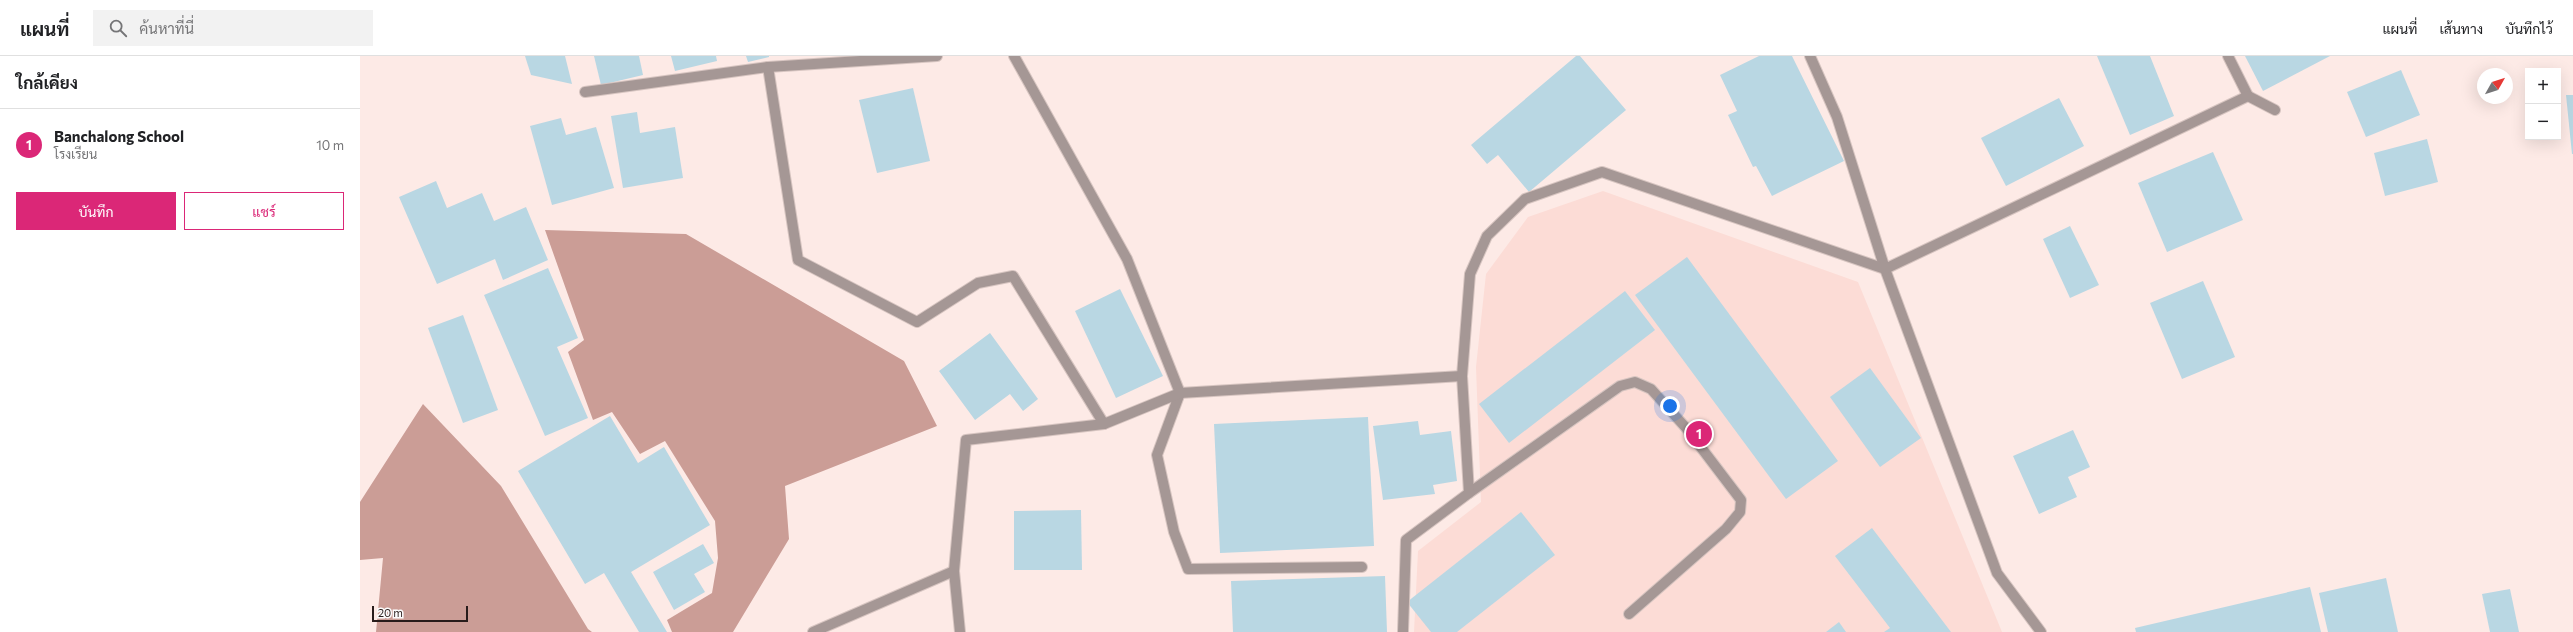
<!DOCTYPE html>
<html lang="th">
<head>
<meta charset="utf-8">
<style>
  body { margin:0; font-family:Commissioner,Sarabun,sans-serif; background:#f2f2f2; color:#202124 }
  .controls { position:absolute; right:12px; top:12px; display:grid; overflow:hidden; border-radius:0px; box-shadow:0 4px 16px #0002 }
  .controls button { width:36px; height:36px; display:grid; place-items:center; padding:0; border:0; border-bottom:1px solid #e0e0e0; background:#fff; color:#202124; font:20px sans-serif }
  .compass { position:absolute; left:2117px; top:12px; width:36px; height:36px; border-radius:50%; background:#fff; box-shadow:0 4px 16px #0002; rotate:51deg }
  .scale { position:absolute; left:12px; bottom:10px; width:96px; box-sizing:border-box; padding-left:4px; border:2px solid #281c1b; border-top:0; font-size:11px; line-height:14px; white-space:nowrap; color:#281c1b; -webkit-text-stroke:3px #fcfcfc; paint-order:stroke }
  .you { position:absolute; left:1310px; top:350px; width:14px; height:14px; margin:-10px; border:3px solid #fff; border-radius:50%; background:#1a73e8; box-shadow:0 0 0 6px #1a73e833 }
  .badge { display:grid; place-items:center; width:26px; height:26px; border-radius:50%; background:#db2777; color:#fff; font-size:13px; font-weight:700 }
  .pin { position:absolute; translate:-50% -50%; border:2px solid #fff; box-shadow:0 1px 4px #0006 }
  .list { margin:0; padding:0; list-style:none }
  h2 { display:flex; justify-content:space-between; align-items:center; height:52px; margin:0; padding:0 16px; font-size:17px }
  h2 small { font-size:13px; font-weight:400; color:#757577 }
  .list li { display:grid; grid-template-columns:26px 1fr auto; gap:12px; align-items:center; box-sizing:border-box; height:72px; padding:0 16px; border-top:1px solid #e0e0e0 }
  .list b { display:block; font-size:15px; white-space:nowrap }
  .list p { margin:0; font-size:13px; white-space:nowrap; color:#757577 }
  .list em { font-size:13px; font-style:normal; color:#757577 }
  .actions { display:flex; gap:8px; padding:12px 16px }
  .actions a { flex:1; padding:9px 0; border:1px solid #db2777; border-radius:0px; text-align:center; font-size:14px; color:#db2777 }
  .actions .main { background:#db2777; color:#fff }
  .icon { flex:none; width:22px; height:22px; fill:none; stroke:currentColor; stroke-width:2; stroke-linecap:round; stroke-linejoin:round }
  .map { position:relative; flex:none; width:2213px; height:576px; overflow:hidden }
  header { display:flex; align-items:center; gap:24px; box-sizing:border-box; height:56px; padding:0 20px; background:#fff; border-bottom:1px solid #e0e0e0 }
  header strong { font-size:19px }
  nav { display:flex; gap:22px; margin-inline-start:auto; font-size:14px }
  .search { width:280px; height:36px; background:#f2f2f2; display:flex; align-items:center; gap:10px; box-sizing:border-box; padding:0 14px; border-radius:0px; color:#757577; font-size:15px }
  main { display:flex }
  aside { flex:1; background:#fff }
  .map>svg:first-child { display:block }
  .built { fill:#fcdcd6 }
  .forest { fill:#cb9d96 }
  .building { fill:#b9d7e3 }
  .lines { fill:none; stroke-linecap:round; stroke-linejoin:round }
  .lane-casing { stroke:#d7c5c1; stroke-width:12 }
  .street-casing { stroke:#d7c5c1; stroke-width:12 }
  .lane { stroke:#a59795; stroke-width:10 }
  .street { stroke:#a59795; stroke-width:10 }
</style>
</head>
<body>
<header>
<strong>แผนที่</strong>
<div class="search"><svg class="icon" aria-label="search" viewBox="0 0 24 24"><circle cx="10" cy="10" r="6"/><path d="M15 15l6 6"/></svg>ค้นหาที่นี่</div>
<nav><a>แผนที่</a><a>เส้นทาง</a><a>บันทึกไว้</a></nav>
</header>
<main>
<aside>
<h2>ใกล้เคียง<small></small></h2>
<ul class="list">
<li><span class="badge">1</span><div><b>Banchalong School</b><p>โรงเรียน</p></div><em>10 m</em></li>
</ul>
<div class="actions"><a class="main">บันทึก</a><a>แชร์</a></div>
</aside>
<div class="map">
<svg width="2213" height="576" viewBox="0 0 2213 576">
  <rect width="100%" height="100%" fill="#fdeae6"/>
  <path class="built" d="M1243 135 1498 226 1642 576H1054L1058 495 1121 446 1116 311 1126 218 1168 161Z"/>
  <g class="forest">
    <path d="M185 174 326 178 544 305 577 370 425 430 429 483 373 576H312L307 564 352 537 358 502 355 465 305 385 280 398 252 356 233 364 208 296 224 284Z"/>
    <path d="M63 348 141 430 228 573 232 576H16L23 502 0 504V446Z"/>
  </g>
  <g class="building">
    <path d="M165 0H205L212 28 171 19Z"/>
    <path d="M234 0H279L283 19 241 29Z"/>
    <path d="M311 0H356L357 5 315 15Z"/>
    <path d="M386 0H409V1L388 6Z"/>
    <path d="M1216 0H1220L1266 54 1169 136 1138 99 1127 108 1111 89Z"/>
    <path d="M1399 0H1432L1484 105 1412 140 1396 110 1393 111 1368 59 1377 55 1360 19Z"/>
    <path d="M1737 0H1790L1814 60 1770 79Z"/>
    <path d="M1885 0H1970L1903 35Z"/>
    <path d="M2041 14 2060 59 2006 81 1987 36Z"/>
    <path d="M553 32 570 105 517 117 499 44Z"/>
    <path d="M2206 39H2213V98H2212Z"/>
    <path d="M1699 42 1724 90 1646 130 1621 82Z"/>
    <path d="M277 56 280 77 315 71 323 122 263 132 251 60Z"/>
    <path d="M201 62 206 79 236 71 254 132 192 149 170 70Z"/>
    <path d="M2067 83 2078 126 2025 140 2014 97Z"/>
    <path d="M1853 96 1883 164 1807 196 1778 127Z"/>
    <path d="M76 125 87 152 122 137 134 165 166 151 188 204 143 224 135 203 77 228 39 141Z"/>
    <path d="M1710 170 1739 229 1710 242 1683 183Z"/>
    <path d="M1327 201 1478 405 1426 443 1275 239Z"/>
    <path d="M188 212 218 282 197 291 228 362 185 380 124 239Z"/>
    <path d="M1843 225 1875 301 1822 323 1790 247Z"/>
    <path d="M760 233 803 320 756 342 715 255Z"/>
    <path d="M1265 235 1295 274 1149 387 1119 348Z"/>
    <path d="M103 259 138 354 103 367 68 272Z"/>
    <path d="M630 277 678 343 663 355 650 338 615 364 579 315Z"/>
    <path d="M1510 312 1561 382 1520 411 1470 341Z"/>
    <path d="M250 360 278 407 304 391 350 469 271 516 307 576H279L244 517 225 528 158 415Z"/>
    <path d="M1008 361 1014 490 860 497 854 368Z"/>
    <path d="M1058 365 1060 379 1091 375 1097 425 1073 429 1075 438 1023 444 1013 370Z"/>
    <path d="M1713 374 1730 411 1708 421 1717 441 1679 458 1653 400Z"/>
    <path d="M721 454 722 514H654V455Z"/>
    <path d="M1161 456 1195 499 1097 576H1071L1047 546Z"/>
    <path d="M1512 472 1591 576H1524L1530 572 1475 500Z"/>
    <path d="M343 488 354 507 334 518 345 536 314 554 293 516Z"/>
    <path d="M1025 520 1027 576H873L871 525Z"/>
    <path d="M2026 522 2038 576H1968L1959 537Z"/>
    <path d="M1950 531 1961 576H1776L1775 572Z"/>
    <path d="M2150 533 2159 576H2130L2122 538Z"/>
    <path d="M1479 566 1486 576H1466Z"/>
  </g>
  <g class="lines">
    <defs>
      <g id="lane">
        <path d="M820 337 797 399 814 476 828 513 1002 511"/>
        <path d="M1109 437 1260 330 1275 326 1291 333 1327 373 1381 444 1380 456 1366 473 1269 558"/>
      </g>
      <g id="street">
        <path d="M654 0 767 203 820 337"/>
        <path d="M1450 0 1477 61 1525 213 1637 517 1681 576"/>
        <path d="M1868 0 1888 40"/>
        <path d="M408 11 438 204 557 266 618 227 653 220 744 368"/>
        <path d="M225 36 408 11 577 0"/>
        <path d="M453 576 594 515"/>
        <path d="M600 576 594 515 606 384 744 368 820 337 1102 320"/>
        <path d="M1043 576 1046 484 1109 437 1102 320 1110 218 1127 180 1165 143 1242 116 1525 213 1888 40 1915 54"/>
      </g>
    </defs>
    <use href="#lane" class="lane-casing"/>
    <use href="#street" class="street-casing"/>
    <use href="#lane" class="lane"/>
    <use href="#street" class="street"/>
  </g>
</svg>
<div class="controls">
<button>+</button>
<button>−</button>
</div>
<svg class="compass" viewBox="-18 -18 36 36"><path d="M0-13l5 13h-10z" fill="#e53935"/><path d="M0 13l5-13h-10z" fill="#757577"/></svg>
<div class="scale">20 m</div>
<div class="you"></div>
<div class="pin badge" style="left:1339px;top:378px">1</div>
</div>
</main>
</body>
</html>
